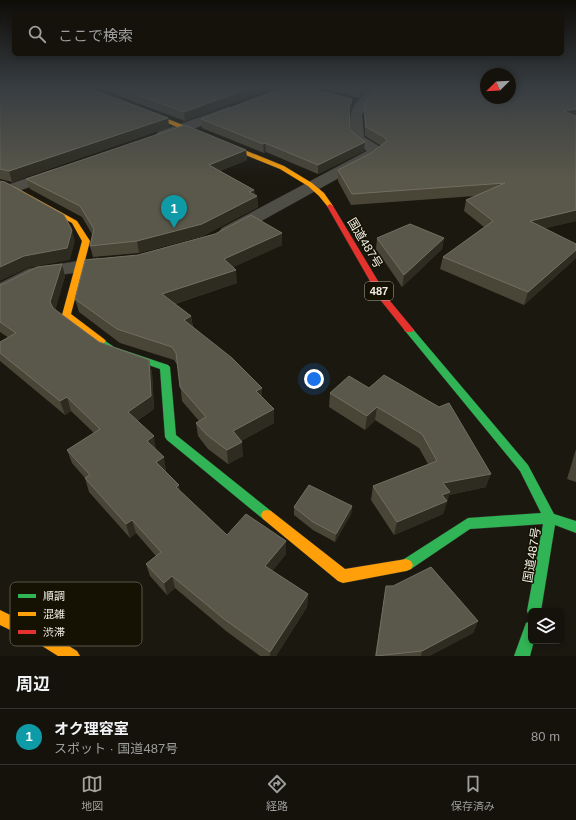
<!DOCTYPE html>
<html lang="ja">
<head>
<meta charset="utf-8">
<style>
  body { margin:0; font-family:Arial,"Noto Sans JP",sans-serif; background:#212019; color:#f1f3f6 }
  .controls { position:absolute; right:12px; bottom:12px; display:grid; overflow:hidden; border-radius:6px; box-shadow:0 2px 6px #0003 }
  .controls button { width:36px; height:36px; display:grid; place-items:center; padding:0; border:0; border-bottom:1px solid #33322c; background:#14120b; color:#f1f3f6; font:20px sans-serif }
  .compass { position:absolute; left:480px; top:68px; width:36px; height:36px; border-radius:50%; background:#14120b; box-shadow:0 2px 6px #0003; rotate:246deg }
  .you { position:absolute; left:314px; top:379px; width:14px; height:14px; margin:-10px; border:3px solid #fff; border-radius:50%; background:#1a73e8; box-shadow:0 0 0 6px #1a73e833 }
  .badge { display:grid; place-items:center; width:26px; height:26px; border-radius:50%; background:#a4a299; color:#fff; font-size:13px; font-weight:700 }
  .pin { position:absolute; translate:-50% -33px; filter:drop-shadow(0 1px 2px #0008) }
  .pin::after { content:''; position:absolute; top:21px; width:14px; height:12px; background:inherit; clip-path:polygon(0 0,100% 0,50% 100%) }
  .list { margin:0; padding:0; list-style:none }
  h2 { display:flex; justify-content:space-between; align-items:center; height:52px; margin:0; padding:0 16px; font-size:17px }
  h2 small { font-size:13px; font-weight:400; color:#9d9e9d }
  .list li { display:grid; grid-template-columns:26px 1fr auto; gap:12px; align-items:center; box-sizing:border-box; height:56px; padding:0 16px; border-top:1px solid #33322c }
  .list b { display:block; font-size:15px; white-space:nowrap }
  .list p { margin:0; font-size:13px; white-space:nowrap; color:#9d9e9d }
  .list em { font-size:13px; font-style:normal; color:#9d9e9d }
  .icon { flex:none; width:22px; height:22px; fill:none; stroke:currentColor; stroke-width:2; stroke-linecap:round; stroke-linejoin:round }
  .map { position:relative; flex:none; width:576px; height:656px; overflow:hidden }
  .search { position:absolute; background:#14120b; box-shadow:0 2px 6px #0003; left:12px; right:12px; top:12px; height:44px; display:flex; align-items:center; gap:10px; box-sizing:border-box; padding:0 14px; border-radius:6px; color:#9d9e9d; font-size:15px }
  .sheet { height:108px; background:#14120b }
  nav { display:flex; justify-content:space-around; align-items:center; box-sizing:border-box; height:56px; border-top:1px solid #33322c; background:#14120b; font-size:11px; color:#9d9e9d }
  nav a { display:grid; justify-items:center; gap:2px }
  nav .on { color:#a4a299 }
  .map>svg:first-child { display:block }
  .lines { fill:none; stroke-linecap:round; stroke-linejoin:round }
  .street-casing { stroke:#32322b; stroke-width:1 }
  .fast-casing { stroke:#32322b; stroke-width:1 }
  .slow-casing { stroke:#32322b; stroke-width:1 }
  .jam-casing { stroke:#32322b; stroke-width:1 }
  .street { fill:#4f4e46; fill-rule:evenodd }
  .fast { fill:#30b455; fill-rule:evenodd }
  .slow { fill:#ff9f0a; fill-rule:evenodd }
  .jam { fill:#e5322d; fill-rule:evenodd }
  .wall { fill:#494638 }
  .shaded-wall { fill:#2e2c20 }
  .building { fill:#5a584a; stroke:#726f62 }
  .labels { text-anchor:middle; stroke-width:3; stroke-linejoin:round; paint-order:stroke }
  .shield { fill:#151204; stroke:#aeaba0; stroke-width:1 }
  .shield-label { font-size:11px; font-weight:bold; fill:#efede3 }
  .street-label { font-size:12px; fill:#efede3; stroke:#151204 }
  .key { fill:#151204; stroke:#565447; stroke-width:1 }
  .key-label { font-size:11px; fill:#efede3 }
</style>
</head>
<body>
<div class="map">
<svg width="576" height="656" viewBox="0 0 576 656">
  <rect width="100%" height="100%" fill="#1a180f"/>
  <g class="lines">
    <defs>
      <g id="street">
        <path d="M374 87H386L366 106 362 115 364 137 382 148 384 151 382 154 234 236 228 237 222 236 219 232 222 228 367 151 351 139C349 107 350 107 374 87Z"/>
        <path d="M229 107 233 108 235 111 233 114 168 138H158L156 135 158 132Z"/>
        <path d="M55 169 60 170 62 173 60 176 13 193 7 191 5 188 7 185Z"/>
        <path d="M98 258 105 260 108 264 105 268 40 278 7 295 0 297V283L28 269Z"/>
      </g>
      <g id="fast">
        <path d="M409 327 412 328 528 465 554 514 576 521V533L555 525 541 611H531V617L529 616 527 611 543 524 470 529 411 569 406 571 401 569 399 565 401 561 468 518 541 513 520 471 406 332 404 330 406 328Z"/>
        <path d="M101 338 114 347 168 365 170 367 176 435 271 511 273 515 271 519 267 520 263 519 167 440 165 437 160 369 108 351 96 341Z"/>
        <path d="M531 621V641H534L530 656H514L526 623Z"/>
      </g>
      <g id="slow">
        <path d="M138 109 173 121 284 166 312 183 324 193 333 206 330 208 328 207 319 196 308 186 280 169 138 111Z"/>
        <path d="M0 183 15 187 77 221 90 241 71 314 104 339 106 341 104 343H98L62 315 82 241 72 223 11 189 0 187Z"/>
        <path d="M267 510 271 511 345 569 406 559 411 561 413 565 411 569 406 571 343 583 338 581 263 519 261 515 263 511Z"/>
        <path d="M0 610 49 634 77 651 80 656H58L39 644 0 625Z"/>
      </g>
      <path id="jam" d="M330 204 333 206 390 301 414 330 412 332H406L382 302 327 206Z"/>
    </defs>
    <use href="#street" class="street-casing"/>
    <use href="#fast" class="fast-casing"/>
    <use href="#slow" class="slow-casing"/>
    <use href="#jam" class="jam-casing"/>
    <use href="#street" class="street"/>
    <use href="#fast" class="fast"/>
    <use href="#slow" class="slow"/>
    <use href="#jam" class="jam"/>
  </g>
  <g class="wall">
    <path d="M0 87 168 118 169 127 12 182 0 179Z"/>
    <path d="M95 87H274L185 121Z"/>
    <path d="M316 87H371L359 98Z"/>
    <path d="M576 87V221L545 228 576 258 524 305 440 269 443 257 484 227 464 211 466 200 475 196 351 205 338 181V170L371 153 381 146 365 136 364 115V106Z"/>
    <path d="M352 107 349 113 350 130 364 151 318 174 266 152 264 153 202 128 201 119Z"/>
    <path d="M246 150 247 160 220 171 254 190 255 195 257 196 258 207 203 236 139 253 93 257 90 246 92 234 82 217 30 189 26 179Z"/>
    <path d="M282 233V245L233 267 237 283 175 304 191 316 193 327 262 388V397L274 409V423L241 441 243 456 228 464 208 449 198 436 196 423 199 421 182 401 178 366 174 360 120 343 79 312 75 299 138 255Z"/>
    <path d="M377 238H444L442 249 402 287 376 249Z"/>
    <path d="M65 276 55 310 99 342 149 360 152 373 154 409 137 421 156 449V450L166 470 165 471 180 491 227 535 286 541V554L272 571 308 594 307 607 276 656H260L226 631 175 588 167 595 150 576 146 564 156 556 136 533 130 538 89 492 85 478 72 463 67 450 94 433 71 411 65 415 0 361V342L9 338 0 332V285Z"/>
    <path d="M369 388 486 487 449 495 443 514 394 535 371 500 373 486 428 464 419 448 375 420 365 430 329 407 330 393Z"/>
    <path d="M576 449V482L567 479Z"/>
    <path d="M352 506 351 514 335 542 313 530 294 515V507Z"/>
    <path d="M386 586 478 621 473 633 429 656H375Z"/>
  </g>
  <g class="shaded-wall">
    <path d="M252 87H274L185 121 184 112Z"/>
    <path d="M362 87H371L359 98V90Z"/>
    <path d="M352 99V107L348 115 349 107Z"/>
    <path d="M576 109V118L564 111Z"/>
    <path d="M168 118 169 127 12 182 9 171Z"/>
    <path d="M365 142 364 151 318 174V165Z"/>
    <path d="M265 143 266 152 264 153 263 144Z"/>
    <path d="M246 150 247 160 210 175 209 165Z"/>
    <path d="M254 190 255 198 257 196 258 207 203 236 139 253 137 241Z"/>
    <path d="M576 210V221L527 233 530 221Z"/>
    <path d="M72 230 75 241 70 260 28 268 0 281V267Z"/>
    <path d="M282 233V245L225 271 224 259Z"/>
    <path d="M444 238 442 249 402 287 404 275Z"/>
    <path d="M576 250V258L524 305 528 292Z"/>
    <path d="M62 264 65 276 54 315 50 302Z"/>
    <path d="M236 270 237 283 165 307 162 294Z"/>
    <path d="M191 316 193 330 184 320Z"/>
    <path d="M149 360 152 373 154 409 131 425 128 412Z"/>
    <path d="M262 388V402L256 391Z"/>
    <path d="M67 397 71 411 65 415 60 401Z"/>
    <path d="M377 407 375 420 365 430 367 416Z"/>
    <path d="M274 409V423L234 445 233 431Z"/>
    <path d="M154 436 156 449 150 454 147 441Z"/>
    <path d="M242 442 243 456 228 464 227 450Z"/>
    <path d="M164 457 166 470 159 475 156 462Z"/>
    <path d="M491 474 486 487 449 495 443 514 394 535 397 522 443 483Z"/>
    <path d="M179 485 182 498 176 487Z"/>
    <path d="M352 506 351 514 335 542 336 534Z"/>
    <path d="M132 520 136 533 130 538 126 524Z"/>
    <path d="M286 541V554L266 579 265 566Z"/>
    <path d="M172 576 175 588 167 595 164 583Z"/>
    <path d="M308 594 307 607 276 656H270V652Z"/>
    <path d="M478 621 473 633 429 656H421L422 651Z"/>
  </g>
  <g class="building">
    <path d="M0 87H86L168 118 9 171 0 169Z"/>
    <path d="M116 87H252L184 112Z"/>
    <path d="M285 87H306L352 99 349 107 350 130 365 142 318 165 265 143 263 144 201 119Z"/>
    <path d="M349 87H362L359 90Z"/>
    <path d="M380 87H486V98H510V87H576V109L564 111 576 116V210L530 221 576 244V250L528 292 443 257 493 221 466 200 505 183 352 194 338 170 371 153 387 141 384 137 366 127 364 106 368 98Z"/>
    <path d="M185 125 246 150 209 165 254 190 249 192 257 196 202 224 137 241 90 246 94 229 80 206 26 179Z"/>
    <path d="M0 181 5 182 64 215 72 230 67 248 24 256 0 267Z"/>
    <path d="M251 215 282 233 224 259 236 270 162 294 191 316 184 320 232 358 262 388 256 391 274 409 233 431 242 442 227 450 207 435 196 423 206 417 180 387 176 353 172 347 117 329 75 299 85 260 138 255 215 234Z"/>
    <path d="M410 224 444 238 404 275 377 238Z"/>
    <path d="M62 264 50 302 53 308 99 342 149 360 151 396 128 412 154 436 147 441 164 457 156 462 179 485 176 487 227 535 246 514 286 541 265 566 308 594 270 652 224 619 172 576 164 583 146 564 161 552 132 520 126 524 85 478 90 475 67 450 100 429 67 397 60 401 0 353V342L16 333 0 322V285L3 284 37 267Z"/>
    <path d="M384 375 439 407 449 403 491 474 443 483 450 492 442 495 447 501 397 522 373 486 437 461 422 434 377 407 367 416 330 393 349 376 369 388Z"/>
    <path d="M309 485 352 506 336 534 313 522 294 507Z"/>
    <path d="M431 567 478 621 422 651 376 656 386 586H393Z"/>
  </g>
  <linearGradient id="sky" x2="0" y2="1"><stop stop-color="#0e0d08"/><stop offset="0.49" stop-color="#383d42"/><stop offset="1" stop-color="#383d42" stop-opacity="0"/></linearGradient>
  <rect width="576" height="179" fill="url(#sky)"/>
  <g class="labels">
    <rect class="shield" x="365" y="282" width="28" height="18" rx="3"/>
    <g class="shield-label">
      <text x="379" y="295">487</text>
    </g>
    <g class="street-label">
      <text transform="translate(365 243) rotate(59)" y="4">国道487号</text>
      <text transform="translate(532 555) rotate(-81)" y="4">国道487号</text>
    </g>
  </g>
  <rect x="10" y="582" width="132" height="64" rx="6" class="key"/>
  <rect x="18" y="594" width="18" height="4" fill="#30b455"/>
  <rect x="18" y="612" width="18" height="4" fill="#ff9f0a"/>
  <rect x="18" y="630" width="18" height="4" fill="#e5322d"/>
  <g class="key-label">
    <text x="43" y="600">順調</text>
    <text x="43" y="618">混雑</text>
    <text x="43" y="636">渋滞</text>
  </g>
</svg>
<div class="controls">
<button><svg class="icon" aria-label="layers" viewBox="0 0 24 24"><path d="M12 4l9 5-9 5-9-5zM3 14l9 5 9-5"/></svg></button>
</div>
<svg class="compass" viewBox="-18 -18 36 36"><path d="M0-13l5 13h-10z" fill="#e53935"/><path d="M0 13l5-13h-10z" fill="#9d9e9d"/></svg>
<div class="you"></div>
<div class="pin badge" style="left:174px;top:228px;background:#0f9aa8">1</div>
<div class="search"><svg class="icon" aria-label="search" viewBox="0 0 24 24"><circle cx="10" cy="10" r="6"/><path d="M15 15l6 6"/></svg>ここで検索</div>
</div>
<section class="sheet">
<h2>周辺<small></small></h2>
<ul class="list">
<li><span class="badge" style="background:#0f9aa8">1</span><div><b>オク理容室</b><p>スポット · 国道487号</p></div><em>80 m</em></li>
</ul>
</section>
<nav>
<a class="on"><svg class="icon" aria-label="map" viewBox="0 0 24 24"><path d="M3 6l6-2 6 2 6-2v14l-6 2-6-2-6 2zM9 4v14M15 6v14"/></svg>地図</a>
<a><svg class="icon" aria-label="directions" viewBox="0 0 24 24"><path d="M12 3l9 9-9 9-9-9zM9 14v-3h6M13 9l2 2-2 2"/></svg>経路</a>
<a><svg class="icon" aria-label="saved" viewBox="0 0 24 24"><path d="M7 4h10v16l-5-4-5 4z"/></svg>保存済み</a>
</nav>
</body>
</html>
